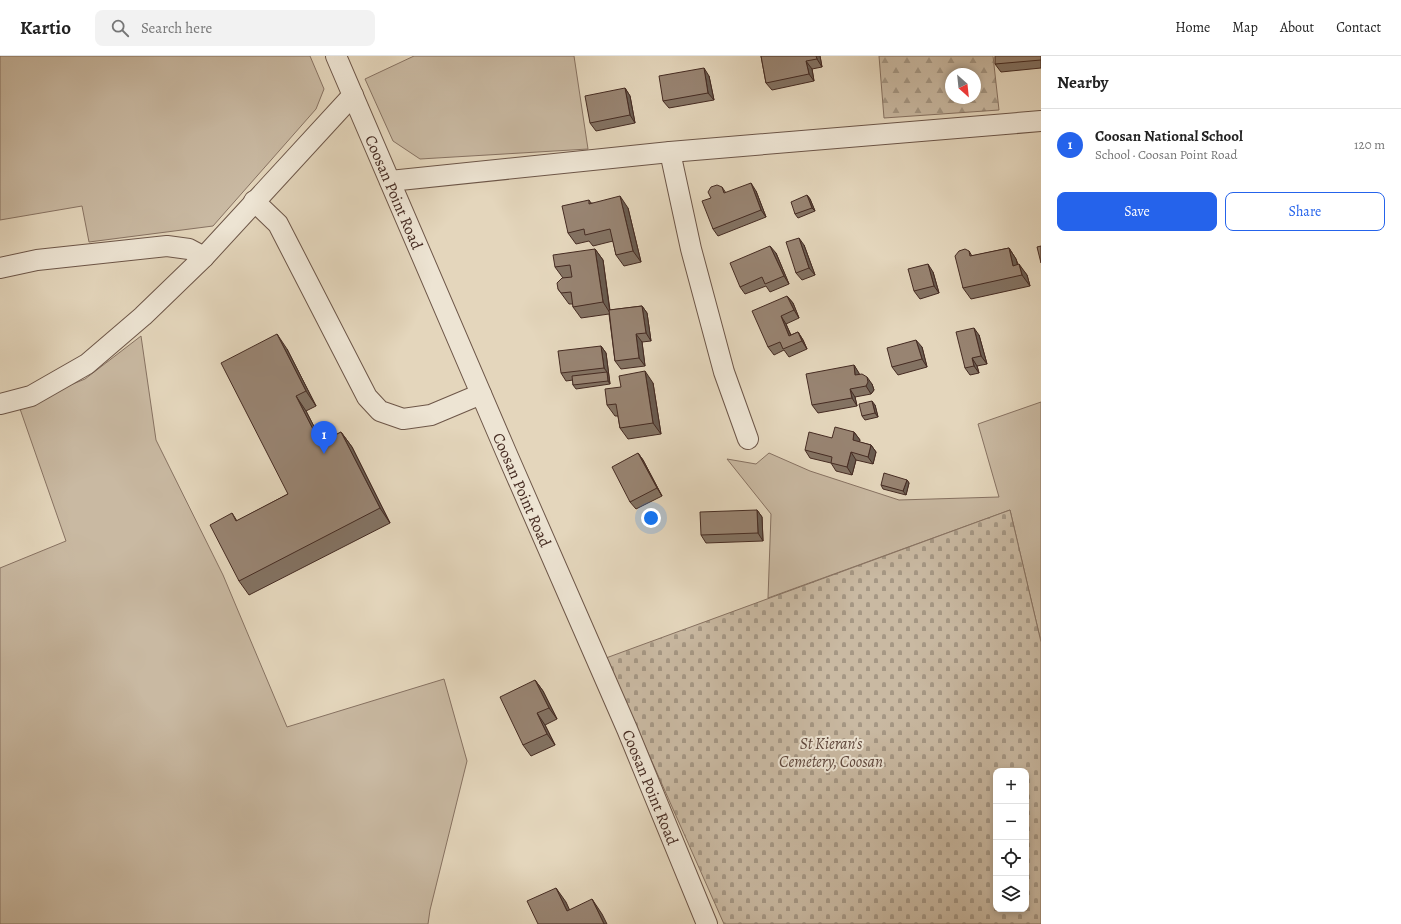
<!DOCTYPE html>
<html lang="en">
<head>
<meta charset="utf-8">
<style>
  body { margin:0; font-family:Alegreya,serif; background:#f2f2f2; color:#222 }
  .controls { position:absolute; right:12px; bottom:12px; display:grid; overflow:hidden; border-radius:8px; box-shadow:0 2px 6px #0003 }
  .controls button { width:36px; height:36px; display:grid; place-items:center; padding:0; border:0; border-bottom:1px solid #e0e0e0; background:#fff; color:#222; font:20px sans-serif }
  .compass { position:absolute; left:945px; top:12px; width:36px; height:36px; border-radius:50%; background:#fff; box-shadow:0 2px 6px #0003; rotate:153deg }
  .you { position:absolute; left:651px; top:462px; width:14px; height:14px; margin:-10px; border:3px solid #fff; border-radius:50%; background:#1a73e8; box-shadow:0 0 0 6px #1a73e833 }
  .badge { display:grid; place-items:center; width:26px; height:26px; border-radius:50%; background:#2563eb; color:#fff; font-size:13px; font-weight:700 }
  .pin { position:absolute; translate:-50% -33px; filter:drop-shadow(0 1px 2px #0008) }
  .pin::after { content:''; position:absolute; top:21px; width:14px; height:12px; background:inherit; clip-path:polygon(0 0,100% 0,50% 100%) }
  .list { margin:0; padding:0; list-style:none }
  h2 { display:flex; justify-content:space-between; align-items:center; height:52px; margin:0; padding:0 16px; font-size:17px }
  h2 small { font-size:13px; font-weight:400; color:#767676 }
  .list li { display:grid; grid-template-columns:26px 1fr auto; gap:12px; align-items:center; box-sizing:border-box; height:72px; padding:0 16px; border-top:1px solid #e0e0e0 }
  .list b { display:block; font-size:15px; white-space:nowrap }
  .list p { margin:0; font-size:13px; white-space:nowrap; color:#767676 }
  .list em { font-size:13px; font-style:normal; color:#767676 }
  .actions { display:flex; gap:8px; padding:12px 16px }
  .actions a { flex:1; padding:9px 0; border:1px solid #2563eb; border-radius:8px; text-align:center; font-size:14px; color:#2563eb }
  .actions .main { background:#2563eb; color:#fff }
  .icon { flex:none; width:22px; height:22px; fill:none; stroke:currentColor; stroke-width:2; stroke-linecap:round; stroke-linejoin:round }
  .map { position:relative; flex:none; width:1041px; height:868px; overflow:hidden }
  header { display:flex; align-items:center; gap:24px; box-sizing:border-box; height:56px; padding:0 20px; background:#fff; border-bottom:1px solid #e0e0e0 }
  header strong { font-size:19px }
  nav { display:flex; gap:22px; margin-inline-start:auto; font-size:14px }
  .search { width:280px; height:36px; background:#f2f2f2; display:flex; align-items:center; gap:10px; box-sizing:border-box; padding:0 14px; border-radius:8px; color:#767676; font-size:15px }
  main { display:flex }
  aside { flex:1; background:#fff }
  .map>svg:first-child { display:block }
  .green { fill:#c9b9a2; stroke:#877262 }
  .forest { fill:url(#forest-firs); stroke:#877262; fill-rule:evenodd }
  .cemetery { fill:url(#cemetery-stones); stroke:#877262; fill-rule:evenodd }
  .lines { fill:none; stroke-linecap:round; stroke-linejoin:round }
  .minor-casing { stroke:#6d5648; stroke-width:22 }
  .minor { stroke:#ede4d3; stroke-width:20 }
  .wall { fill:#837262; stroke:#452b22 }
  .shaded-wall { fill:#6a5c50; stroke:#452b22 }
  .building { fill:#988472; stroke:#452b22 }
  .labels { text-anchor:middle; stroke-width:4; stroke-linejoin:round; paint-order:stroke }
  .street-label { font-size:16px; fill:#452b22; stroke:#ede4d3 }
  .park-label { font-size:16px; font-style:italic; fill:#5f473c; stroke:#ede4d3 }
</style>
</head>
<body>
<header>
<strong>Kartio</strong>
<div class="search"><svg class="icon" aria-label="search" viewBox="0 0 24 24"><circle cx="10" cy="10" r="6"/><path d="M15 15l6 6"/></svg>Search here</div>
<nav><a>Home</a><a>Map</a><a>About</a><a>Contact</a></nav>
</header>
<main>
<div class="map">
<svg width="1041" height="868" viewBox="0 0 1041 868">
  <defs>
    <pattern id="forest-firs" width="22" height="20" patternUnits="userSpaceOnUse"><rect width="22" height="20" fill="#c9b9a2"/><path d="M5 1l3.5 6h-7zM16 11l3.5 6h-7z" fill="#a59784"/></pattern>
    <pattern id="cemetery-stones" width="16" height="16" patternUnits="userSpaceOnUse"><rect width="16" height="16" fill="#c9b9a2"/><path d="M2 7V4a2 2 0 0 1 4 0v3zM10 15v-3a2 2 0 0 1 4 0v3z" fill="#a59784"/></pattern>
  </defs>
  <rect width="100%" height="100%" fill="#e4d6bc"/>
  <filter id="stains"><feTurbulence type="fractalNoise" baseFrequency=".005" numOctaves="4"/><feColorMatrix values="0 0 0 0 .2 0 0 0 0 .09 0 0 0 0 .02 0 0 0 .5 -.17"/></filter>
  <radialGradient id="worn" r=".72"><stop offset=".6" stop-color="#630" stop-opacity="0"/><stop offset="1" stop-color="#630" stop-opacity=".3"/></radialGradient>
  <g class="green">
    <path d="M0 0H310L324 33 316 53 213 170 89 186 82 150 0 164Z"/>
    <path d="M414 0H574L588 93 420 103 393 85 365 23Z"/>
    <path d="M141 280 156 384 223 519 287 671 444 623 467 705 430 854 428 868H0V512L66 485 19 350 85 323Z"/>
    <path d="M1041 346V586L1010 454 768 542 771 458 727 403 756 408 769 397 810 415 899 444 999 441 978 368Z"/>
  </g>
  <path class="forest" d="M879 0H993L999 54 884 62ZM951 18H975V42H951Z"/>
  <path class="cemetery" d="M1010 454 1041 586V868H724L606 602ZM996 715H1026V853H996Z"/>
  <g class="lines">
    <defs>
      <g id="minor">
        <path id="s1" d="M336 0 506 396 627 673 707 868"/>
        <path d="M670 96 691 193 724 316 748 383"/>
        <path d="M390 125 670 96 1041 65"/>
        <path d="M254 145 278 168 367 341 380 355 403 363 431 359 481 338"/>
        <path d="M0 212 37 204 167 190 189 193 204 201"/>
        <path d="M0 348 31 340 87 308 143 260 204 201 353 39"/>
      </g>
    </defs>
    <use href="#minor" class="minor-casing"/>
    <use href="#minor" class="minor"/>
  </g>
  <g class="wall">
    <path d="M761 0H820L822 11 812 13 814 25 772 34 766 27Z"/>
    <path d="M1041 0V12L1001 16 995 8Z"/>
    <path d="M709 20 714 44 669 52 663 45Z"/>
    <path d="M625 32 630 40 635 67 596 75 590 67Z"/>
    <path d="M722 131 726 137 756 135 766 161 718 180 713 173Z"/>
    <path d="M807 139 810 143 815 155 798 162 795 158Z"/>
    <path d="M589 144 591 147 628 152 641 206 624 210 616 199 613 185 593 190 589 185 576 188 568 177Z"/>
    <path d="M804 189 815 219 802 224 796 217Z"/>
    <path d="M1009 192 1016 203 1018 208 1027 219 1030 230 971 243 963 232 969 195 972 200Z"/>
    <path d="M595 193 603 204 610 254 642 250 647 257 651 285 642 286 645 310 621 313 615 305 609 258 581 262 573 251V248H569L558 233 563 222 555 211Z"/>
    <path d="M776 197 789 228 770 236 766 230 745 238 740 231Z"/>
    <path d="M933 216 939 237 920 243 914 235Z"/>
    <path d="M787 240 793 247 799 262 786 268 791 279 798 276 803 284 807 293 789 301 784 294 774 299 768 291Z"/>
    <path d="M979 279 987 308 977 310 979 317 970 319 965 312Z"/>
    <path d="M601 290 606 297 610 328 576 333 573 329V324L566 325 561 317Z"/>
    <path d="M922 291 927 311 898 319 892 311Z"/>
    <path d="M287 293 316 350 306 355 322 386 341 376 352 391 390 467 249 539 239 525 232 457 237 465 288 438Z"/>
    <path d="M854 309 859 318 872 328 874 334 871 338 855 341 857 350 818 357 812 349Z"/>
    <path d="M653 327 661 378 628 383 620 372 618 360H615L607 349 621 331Z"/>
    <path d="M875 349 878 361 865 364 862 360Z"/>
    <path d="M854 376 860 384 859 386 871 389 876 396 873 408 856 404 852 419 836 415 831 407 810 402 805 394 832 382Z"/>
    <path d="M638 397 643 404 662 440 636 453 630 446Z"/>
    <path d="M907 424 909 427 906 439 883 433 881 429Z"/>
    <path d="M757 454 762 461 763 485 706 487 701 479Z"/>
    <path d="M535 624 543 635 557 663 545 669 555 689 531 700 523 689Z"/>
  </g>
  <g class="shaded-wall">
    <path d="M816 0H820L822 11 817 3Z"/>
    <path d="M806 5 812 13 814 25 809 18Z"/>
    <path d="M704 12 709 20 714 44 708 37Z"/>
    <path d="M625 32 630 40 635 67 630 59Z"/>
    <path d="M751 127 756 135 766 161 761 154Z"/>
    <path d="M807 139 810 143 815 155 812 152Z"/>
    <path d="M620 140 628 152 641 206 633 195Z"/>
    <path d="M799 182 804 189 815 219 809 212Z"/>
    <path d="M770 190 776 197 789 228 784 220Z"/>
    <path d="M1009 192 1016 203 1020 219 1013 210Z"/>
    <path d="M595 193 603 204 610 257 603 246Z"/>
    <path d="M928 208 933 216 939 237 934 230Z"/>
    <path d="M1019 208 1027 219 1030 230 1022 219Z"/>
    <path d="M787 240 793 247 799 262 794 254Z"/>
    <path d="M642 250 647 257 651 285 646 277Z"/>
    <path d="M781 260 786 268 794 287 789 280Z"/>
    <path d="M974 272 979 279 987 308 981 300Z"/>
    <path d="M798 276 803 284 807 293 802 285Z"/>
    <path d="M277 278 287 293 316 350 306 335Z"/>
    <path d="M636 278 642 286 645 310 639 302Z"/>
    <path d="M916 284 922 291 927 311 922 303Z"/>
    <path d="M601 290 606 297 610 328 608 325 607 316 604 312Z"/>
    <path d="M972 302 977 310 979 317 974 310Z"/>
    <path d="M854 309 859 317 861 326 855 319Z"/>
    <path d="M645 315 653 327 661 378 653 367Z"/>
    <path d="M867 321 872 328 874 334 871 338 866 330Z"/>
    <path d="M850 333 855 341 857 350 852 342Z"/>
    <path d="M296 340 306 355 330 402 320 387Z"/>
    <path d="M872 345 875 349 878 361 875 357Z"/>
    <path d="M341 376 352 391 390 467 380 452Z"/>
    <path d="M854 376 860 384 858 392 853 384Z"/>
    <path d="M871 389 876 396 873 408 868 401Z"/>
    <path d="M851 396 856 404 852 419 847 411Z"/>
    <path d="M638 397 643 404 662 440 657 432Z"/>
    <path d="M907 424 909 427 906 439 903 435Z"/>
    <path d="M757 454 762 461 763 485 758 477Z"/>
    <path d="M535 624 543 635 557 663 549 652Z"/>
    <path d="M537 657 545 669 555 689 547 678Z"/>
    <path d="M556 832 566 846 576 868 567 855Z"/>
    <path d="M592 843 602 858 607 868H604Z"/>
  </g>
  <g class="building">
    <path d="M761 0H816L817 3 806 5 809 18 766 27Z"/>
    <path d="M995 0H1041V4L995 8Z"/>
    <path d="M704 12 708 37 663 45 659 20Z"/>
    <path d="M625 32 630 59 590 67 585 40Z"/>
    <path d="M751 127 761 154 713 173 702 145 711 142 708 136 711 131 717 129 722 131 724 137Z"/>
    <path d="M807 139 812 152 795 158 791 146Z"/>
    <path d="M620 140 633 195 616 199 610 173 585 179 584 173 568 177 562 150 589 144V148Z"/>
    <path d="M799 182 809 212 796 217 786 186Z"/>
    <path d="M770 190 784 220 765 228 762 221 740 231 730 207Z"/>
    <path d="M1041 190V207L1037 191Z"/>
    <path d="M1009 192 1013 210 1019 208 1022 219 963 232 955 200 959 195 965 193 969 195 970 200Z"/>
    <path d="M595 193 603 246 573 251 571 236 561 237 558 233 557 227 562 222 572 221 570 209 555 211 553 199Z"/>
    <path d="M928 208 934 230 914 235 908 213Z"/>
    <path d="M787 240 794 254 781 260 789 280 798 276 802 285 783 293 780 286 768 291 752 255Z"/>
    <path d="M642 250 646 277 636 278 639 302 615 305 609 254Z"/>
    <path d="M974 272 981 300 972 302 974 310 965 312 956 276Z"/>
    <path d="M277 278 306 335 296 340 320 387 341 376 380 452 239 525 210 469 232 457 236 465 288 438 221 307Z"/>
    <path d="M916 284 922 303 892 311 887 292Z"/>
    <path d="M601 290 604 312 561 317 558 295Z"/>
    <path d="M854 309 855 319 862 318 867 321 868 326 866 330 850 333 852 342 812 349 806 318Z"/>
    <path d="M645 315 653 367 620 372 616 348 607 349 605 333 621 331 619 320Z"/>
    <path d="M607 316 608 325 573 329 572 320Z"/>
    <path d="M872 345 875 357 862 360 859 348Z"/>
    <path d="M835 371 854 376 853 384 871 389 868 401 851 396 847 411 831 407 832 401 805 394 809 376 832 382Z"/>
    <path d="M638 397 657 432 630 446 612 411Z"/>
    <path d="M884 417 907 424 903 435 881 429Z"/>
    <path d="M757 454 758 477 701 479 700 456Z"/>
    <path d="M535 624 549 652 537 657 547 678 523 689 500 641Z"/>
    <path d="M556 832 567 855 592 843 604 868H538L527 845Z"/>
  </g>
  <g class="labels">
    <g class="street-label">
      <text dy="6" stroke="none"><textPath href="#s1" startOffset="148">Coosan Point Road</textPath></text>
      <text dy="6" stroke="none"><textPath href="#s1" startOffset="472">Coosan Point Road</textPath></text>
      <text dy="6" stroke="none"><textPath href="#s1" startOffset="796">Coosan Point Road</textPath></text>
    </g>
    <g class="park-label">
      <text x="831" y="693">St Kieran's<tspan x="831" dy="18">Cemetery, Coosan</tspan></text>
    </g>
  </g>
  <rect width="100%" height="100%" filter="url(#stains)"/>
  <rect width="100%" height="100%" fill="url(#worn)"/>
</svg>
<div class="controls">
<button>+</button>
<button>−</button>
<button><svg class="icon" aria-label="locate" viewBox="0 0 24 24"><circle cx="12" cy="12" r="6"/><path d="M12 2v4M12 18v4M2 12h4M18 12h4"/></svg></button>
<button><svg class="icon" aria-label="layers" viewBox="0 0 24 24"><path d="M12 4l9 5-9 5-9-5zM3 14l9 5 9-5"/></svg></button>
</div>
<svg class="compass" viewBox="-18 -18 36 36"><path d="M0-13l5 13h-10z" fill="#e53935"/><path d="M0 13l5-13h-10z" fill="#767676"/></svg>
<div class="you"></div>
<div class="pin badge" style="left:324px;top:398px">1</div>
</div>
<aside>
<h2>Nearby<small></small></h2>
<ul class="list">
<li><span class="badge">1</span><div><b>Coosan National School</b><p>School · Coosan Point Road</p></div><em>120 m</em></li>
</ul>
<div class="actions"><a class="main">Save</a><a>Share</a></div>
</aside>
</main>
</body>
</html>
